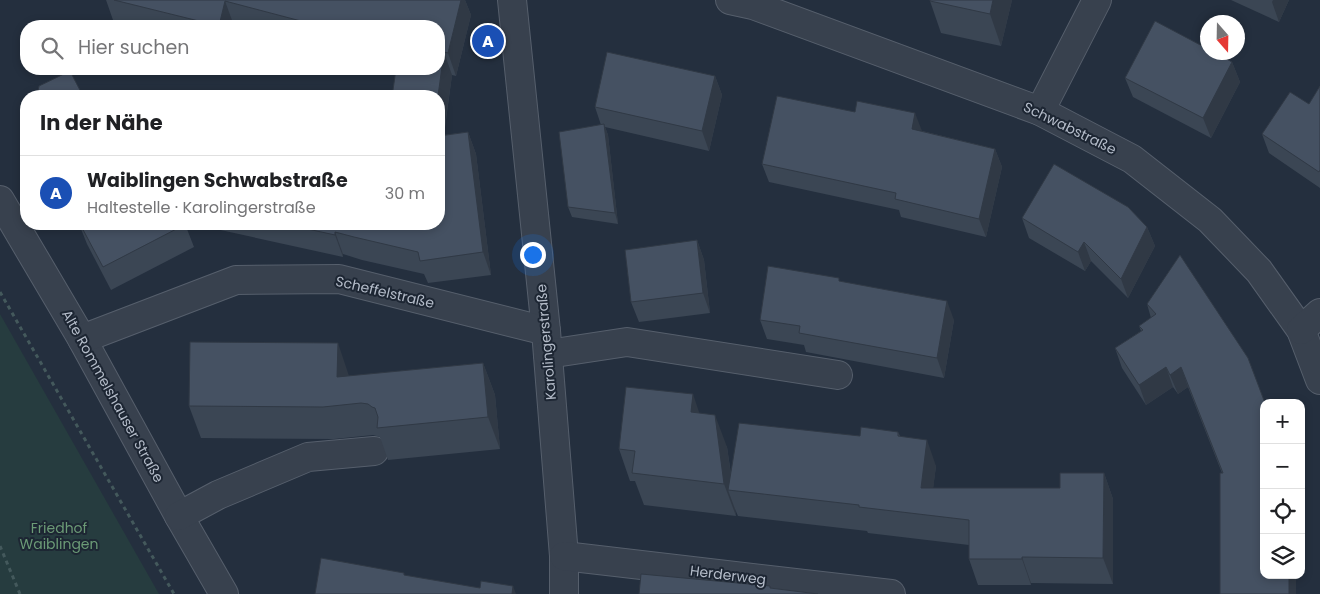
<!DOCTYPE html>
<html lang="de">
<head>
<meta charset="utf-8">
<style>
  body { margin:0; font-family:Poppins,sans-serif; background:#f2f2f2; color:#202124 }
  .controls { position:absolute; right:15px; bottom:15px; display:grid; overflow:hidden; border-radius:10px; box-shadow:0 2px 8px #0003 }
  .controls button { width:45px; height:45px; display:grid; place-items:center; padding:0; border:0; border-bottom:1px solid #e0e0e0; background:#fff; color:#202124; font:25px sans-serif }
  .compass { position:absolute; left:1200px; top:15px; width:45px; height:45px; border-radius:50%; background:#fff; box-shadow:0 2px 8px #0003; rotate:160deg }
  .you { position:absolute; left:532px; top:254px; width:18px; height:18px; margin:-12px; border:4px solid #fff; border-radius:50%; background:#1a73e8; box-shadow:0 0 0 8px #1a73e833 }
  .badge { display:grid; place-items:center; width:32px; height:32px; border-radius:50%; background:#506383; color:#fff; font-size:16px; font-weight:700 }
  .pin { position:absolute; translate:-50% -50%; border:2px solid #fff; box-shadow:0 1px 5px #0006 }
  .list { margin:0; padding:0; list-style:none }
  h2 { display:flex; justify-content:space-between; align-items:center; height:65px; margin:0; padding:0 20px; font-size:21px }
  h2 small { font-size:16px; font-weight:400; color:#757577 }
  .list li { display:grid; grid-template-columns:32px 1fr auto; gap:15px; align-items:center; box-sizing:border-box; height:75px; padding:0 20px; border-top:1px solid #e0e0e0 }
  .list b { display:block; font-size:19px; white-space:nowrap }
  .list p { margin:0; font-size:16px; white-space:nowrap; color:#757577 }
  .list em { font-size:16px; font-style:normal; color:#757577 }
  .icon { flex:none; width:28px; height:28px; fill:none; stroke:currentColor; stroke-width:2; stroke-linecap:round; stroke-linejoin:round }
  .map { position:relative; flex:none; width:1320px; height:594px; overflow:hidden }
  .search { position:absolute; background:#fff; box-shadow:0 2px 8px #0003; left:20px; top:20px; width:425px; height:55px; display:flex; align-items:center; gap:12px; box-sizing:border-box; padding:0 18px; border-radius:20px; color:#757577; font-size:19px }
  .panel { position:absolute; background:#fff; box-shadow:0 2px 8px #0003; left:20px; top:90px; width:425px; height:140px; border-radius:20px }
  .map>svg:first-child { display:block }
  .green { fill:#263c3f }
  .lines { fill:none; stroke-linecap:round; stroke-linejoin:round }
  .minor-casing { stroke:#565f6c; stroke-width:30 }
  .path { stroke:#44595c; stroke-width:3; stroke-dasharray:4 4; stroke-linecap:butt }
  .minor { stroke:#38414e; stroke-width:28 }
  .wall { fill:#3b4654 }
  .shaded-wall { fill:#303945 }
  .building { fill:#455162; stroke:#303945 }
  .labels { text-anchor:middle; stroke-width:4; stroke-linejoin:round; paint-order:stroke }
  .street-label { font-size:14px; fill:#b4bcc9; stroke:#1d2633 }
  .park-label { font-size:14px; fill:#6b9a76; stroke:#1d2633 }
</style>
</head>
<body>
<div class="map">
<svg width="1320" height="594" viewBox="0 0 1320 594">
  <rect width="100%" height="100%" fill="#242f3e"/>
  <path class="green" d="M0 314 159 594H0Z"/>
  <g class="lines">
    <defs>
      <g id="minor">
        <path d="M512 0 546 331 564 556V594"/>
        <path d="M730 0 753 5 1040 111 1132 159 1210 220 1259 271 1301 330 1320 380"/>
        <path d="M1040 111 1097 0"/>
        <path d="M0 200 82 339 179 516 224 594"/>
        <path d="M1301 330 1320 313"/>
        <path d="M82 339 236 280 339 279 546 331"/>
        <path d="M548 354 627 342 838 375"/>
        <path d="M179 516 218 495 308 457 374 451"/>
        <path d="M564 556 891 594"/>
      </g>
    </defs>
    <use href="#minor" class="minor-casing"/>
    <g class="path">
      <path d="M0 292 174 594"/>
      <path d="M0 546 20 594"/>
    </g>
    <use href="#minor" class="minor"/>
  </g>
  <g class="wall">
    <path d="M106 0H465L471 15 456 76 452 75 444 135 468 132 476 154 491 275 428 283 424 274 362 260 343 254V257L193 224H439V26H244L233 23V26H137L113 20Z"/>
    <path d="M1012 0 1001 46 941 33 930 1Z"/>
    <path d="M1231 0H1289L1279 22Z"/>
    <path d="M1232 62 1240 82 1211 138 1133 97 1125 78Z"/>
    <path d="M715 76 722 95 709 151 605 127 608 135 618 224 572 217 568 207 601 125 595 107Z"/>
    <path d="M1320 86V188L1269 153 1262 134 1309 104Z"/>
    <path d="M922 131 995 149 1002 167 986 237 901 217 899 210 769 182 762 164Z"/>
    <path d="M1022 218 1147 227 1155 246 1128 298 1091 261 1085 271 1029 238Z"/>
    <path d="M79 224H185L194 247 111 290 87 244Z"/>
    <path d="M697 240 704 260 710 313 639 322 631 302Z"/>
    <path d="M1180 255 1264 575H1296V594H1220L1222 473 1188 387 1178 394 1173 387 1146 405 1122 368 1115 348 1141 331 1139 326 1151 318 1147 304Z"/>
    <path d="M840 281 954 320 944 378 806 352 804 345 767 339 760 320Z"/>
    <path d="M483 363 495 395 500 449 388 460 380 437 373 435 334 439 201 438 189 406 349 376Z"/>
    <path d="M699 413 727 447 731 474 860 436 898 432 900 436 936 466 933 488H1060L1104 473 1113 499V584L1031 583V585H978L969 559V545L868 533 867 531 738 516 735 509 736 516 644 505 635 481H630L619 449Z"/>
  </g>
  <g class="shaded-wall">
    <path d="M461 0H465L471 15 456 76 448 53Z"/>
    <path d="M993 0H1012L1001 46 990 14Z"/>
    <path d="M1273 0H1289L1279 22 1272 2Z"/>
    <path d="M225 1 233 23V26H219Z"/>
    <path d="M444 52 452 75 440 159 439 155V96H438Z"/>
    <path d="M1232 62 1240 82 1211 138 1203 118Z"/>
    <path d="M715 76 722 95 709 151 702 131Z"/>
    <path d="M915 113 922 131 912 129Z"/>
    <path d="M604 124 608 135 618 224 615 213Z"/>
    <path d="M468 132 476 154 491 275 483 252Z"/>
    <path d="M995 149 1002 167 986 237 979 219Z"/>
    <path d="M1147 227 1155 246 1128 298 1121 279Z"/>
    <path d="M335 232 343 254V257L335 235Z"/>
    <path d="M697 240 704 260 710 313 703 293Z"/>
    <path d="M1084 242 1091 261 1085 271 1078 252Z"/>
    <path d="M947 301 954 320 944 378 937 358Z"/>
    <path d="M338 343 349 376 337 377Z"/>
    <path d="M483 363 495 395 500 449 488 417Z"/>
    <path d="M1166 367 1173 387 1146 405 1139 385Z"/>
    <path d="M1181 367 1188 387 1178 394 1170 375Z"/>
    <path d="M693 394 704 427 691 412Z"/>
    <path d="M715 415 727 447 733 490H728L735 509 736 516 724 484Z"/>
    <path d="M927 440 936 466 930 514 921 488Z"/>
    <path d="M1104 473 1113 499V584L1103 558Z"/>
    <path d="M1022 557 1031 583V585L1022 559Z"/>
    <rect x="1289" y="575" width="7" height="19"/>
    <path d="M513 586 516 594H512Z"/>
  </g>
  <g class="building">
    <path d="M114 0H461L448 53 444 52 438 96H394L393 90 396 69H439V26H333L316 22V25L225 1 219 26Z"/>
    <path d="M930 0H993L990 14 930 1Z"/>
    <path d="M1155 21 1208 49V52H1214L1232 62 1203 118 1125 78Z"/>
    <path d="M607 52 715 76 702 131 595 107Z"/>
    <path d="M70 71 83 96H37L39 86Z"/>
    <path d="M1320 86V170L1319 172 1262 134 1290 92 1309 104Z"/>
    <path d="M777 96 855 112 857 101 915 113 912 129 995 149 979 219 895 199 896 193 762 164Z"/>
    <path d="M604 124 615 213 568 207 559 132Z"/>
    <path d="M468 132 483 252 420 261 418 252 354 237 335 232V235L285 224H439V136Z"/>
    <path d="M1054 164 1128 207 1147 227 1121 279 1084 242 1078 252 1022 218Z"/>
    <path d="M80 224H186L103 267Z"/>
    <path d="M697 240 703 293 631 302 625 250Z"/>
    <path d="M1180 255 1248 358 1265 403H1264V575H1289V594H1220V473H1223L1181 367 1170 375 1166 367 1139 385 1115 348 1143 330 1139 326 1156 314 1147 304Z"/>
    <path d="M768 266 839 278V281L947 301 937 358 799 333 800 326 760 320Z"/>
    <path d="M190 342 338 343 337 377 483 363 488 417 377 428 378 417 375 408 372 407 368 404 361 403 323 407 189 406Z"/>
    <path d="M626 387 693 394 691 412 715 415 724 484 632 473 635 451 619 449Z"/>
    <path d="M739 423 860 436 861 427 898 432V436L927 440 921 488H1060V473H1104L1103 558 1022 557V559H969V520L859 507V505L728 490Z"/>
    <path d="M321 558 404 573V575L480 588 481 581 513 586 512 594H315Z"/>
    <path d="M641 574 770 586V588L818 594H639Z"/>
  </g>
  <g class="labels">
    <g class="street-label">
      <text transform="translate(1070 128) rotate(26)" y="5">Schwabstraße</text>
      <text transform="translate(385 292) rotate(13)" y="5">Scheffelstraße</text>
      <text transform="translate(546 342) rotate(-95)" y="5">Karolingerstraße</text>
      <text transform="translate(113 396) rotate(61)" y="5">Alte Rommelshauser Straße</text>
      <text transform="translate(728 575) rotate(7)" y="5">Herderweg</text>
    </g>
    <g class="park-label">
      <text x="59" y="533">Friedhof<tspan x="59" dy="16">Waiblingen</tspan></text>
    </g>
  </g>
</svg>
<div class="controls">
<button>+</button>
<button>−</button>
<button><svg class="icon" aria-label="locate" viewBox="0 0 24 24"><circle cx="12" cy="12" r="6"/><path d="M12 2v4M12 18v4M2 12h4M18 12h4"/></svg></button>
<button><svg class="icon" aria-label="layers" viewBox="0 0 24 24"><path d="M12 4l9 5-9 5-9-5zM3 14l9 5 9-5"/></svg></button>
</div>
<svg class="compass" viewBox="-18 -18 36 36"><path d="M0-13l5 13h-10z" fill="#e53935"/><path d="M0 13l5-13h-10z" fill="#757577"/></svg>
<div class="you"></div>
<div class="pin badge" style="left:488px;top:41px;background:#1a4fb4">A</div>
<div class="search"><svg class="icon" aria-label="search" viewBox="0 0 24 24"><circle cx="10" cy="10" r="6"/><path d="M15 15l6 6"/></svg>Hier suchen</div>
<section class="panel">
<h2>In der Nähe<small></small></h2>
<ul class="list">
<li><span class="badge" style="background:#1a4fb4">A</span><div><b>Waiblingen Schwabstraße</b><p>Haltestelle · Karolingerstraße</p></div><em>30 m</em></li>
</ul>
</section>
</div>
</body>
</html>
